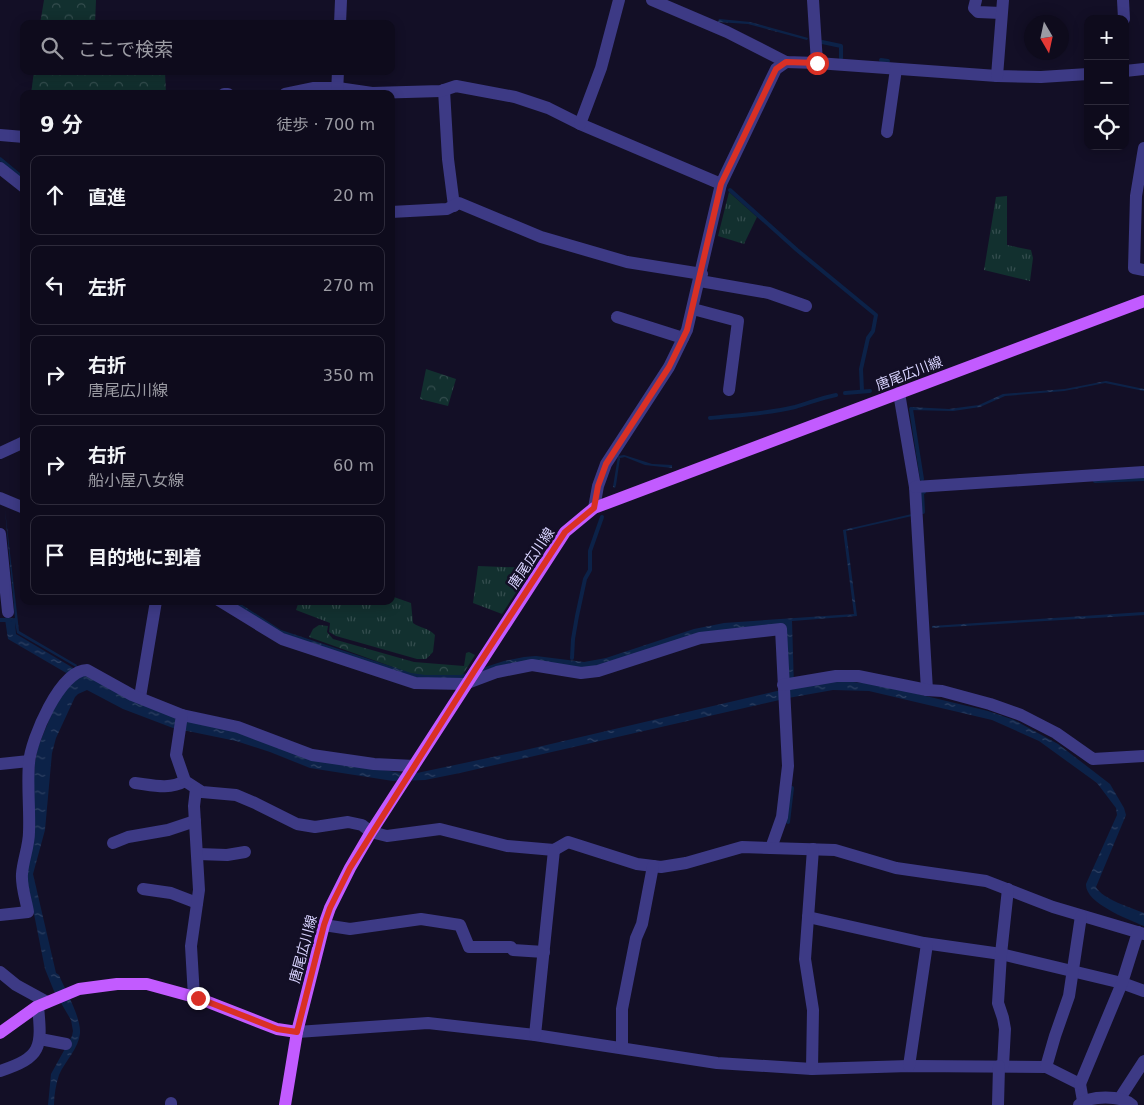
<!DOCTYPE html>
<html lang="ja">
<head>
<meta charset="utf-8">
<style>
  body { margin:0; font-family:"DejaVu Sans","Noto Sans JP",sans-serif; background:#171425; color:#f1f3f6 }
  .controls { position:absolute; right:15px; top:15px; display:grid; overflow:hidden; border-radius:10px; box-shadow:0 2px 12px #0003 }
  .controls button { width:45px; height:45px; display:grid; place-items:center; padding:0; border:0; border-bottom:1px solid #2e2b3b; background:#0e0b1c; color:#f1f3f6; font:25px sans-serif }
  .compass { position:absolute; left:1024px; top:15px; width:45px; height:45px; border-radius:50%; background:#0e0b1c; box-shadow:0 2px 12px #0003; rotate:171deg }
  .stop { position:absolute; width:15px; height:15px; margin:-11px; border:4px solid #d93025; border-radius:50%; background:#fff }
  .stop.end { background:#d93025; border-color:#fff; box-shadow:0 1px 5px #0008 }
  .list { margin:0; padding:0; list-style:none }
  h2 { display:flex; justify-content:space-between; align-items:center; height:65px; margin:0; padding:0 20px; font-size:21px }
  h2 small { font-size:16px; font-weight:400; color:#9b9ba3 }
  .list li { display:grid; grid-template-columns:32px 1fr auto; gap:15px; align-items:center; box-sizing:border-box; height:80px; margin:0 10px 10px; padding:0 10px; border:1px solid #2e2b3b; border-radius:10px }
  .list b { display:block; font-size:19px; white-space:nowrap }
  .list p { margin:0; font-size:16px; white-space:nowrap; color:#9b9ba3 }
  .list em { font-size:16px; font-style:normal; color:#9b9ba3 }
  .icon { flex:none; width:28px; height:28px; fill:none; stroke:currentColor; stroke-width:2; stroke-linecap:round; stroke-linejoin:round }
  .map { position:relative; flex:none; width:1144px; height:1105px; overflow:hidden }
  .search { position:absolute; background:#0e0b1c; box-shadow:0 2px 12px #0003; left:20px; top:20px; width:375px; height:55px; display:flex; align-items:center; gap:12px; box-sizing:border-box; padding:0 18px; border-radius:10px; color:#9b9ba3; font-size:19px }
  .panel { position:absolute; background:#0e0b1c; box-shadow:0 2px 12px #0003; left:20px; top:90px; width:375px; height:515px; border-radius:10px }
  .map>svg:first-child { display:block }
  .grass { fill:url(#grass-tufts) }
  .forest { fill:url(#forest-crowns) }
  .water { fill:url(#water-ripples) }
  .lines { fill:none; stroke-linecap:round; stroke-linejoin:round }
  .stream { stroke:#0c2248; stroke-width:4 }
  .minor { stroke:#3d3a85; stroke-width:12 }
  .major { stroke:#c25bff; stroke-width:12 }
  .route { stroke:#d93025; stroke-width:6 }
  .labels { text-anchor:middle; stroke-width:5; stroke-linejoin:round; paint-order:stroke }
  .street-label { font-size:14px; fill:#d9d4ff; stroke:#130f26 }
</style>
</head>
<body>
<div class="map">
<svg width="1144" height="1105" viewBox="0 0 1144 1105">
  <defs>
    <pattern id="grass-tufts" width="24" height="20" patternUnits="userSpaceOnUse" patternTransform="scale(1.25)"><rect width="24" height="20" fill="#12302f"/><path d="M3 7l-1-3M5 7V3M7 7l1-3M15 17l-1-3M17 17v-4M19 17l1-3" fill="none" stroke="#344d4e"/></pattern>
    <pattern id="forest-crowns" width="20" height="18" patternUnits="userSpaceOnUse" patternTransform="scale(1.25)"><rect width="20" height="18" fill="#12302f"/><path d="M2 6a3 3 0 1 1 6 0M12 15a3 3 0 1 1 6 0" fill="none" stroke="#344d4e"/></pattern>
    <pattern id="water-ripples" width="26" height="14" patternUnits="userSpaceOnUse" patternTransform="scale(1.25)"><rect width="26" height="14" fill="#0c2248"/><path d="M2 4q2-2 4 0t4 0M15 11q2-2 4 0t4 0" fill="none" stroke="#2f4163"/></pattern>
  </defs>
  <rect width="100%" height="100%" fill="#130f26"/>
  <g class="grass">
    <path d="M729 192 757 217 744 244 718 236Z"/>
    <path d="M1007 196V245L1031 250 1033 258 1030 281 984 270 996 197Z"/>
    <path d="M478 566 532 568 502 614 473 603Z"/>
    <path d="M391 596 411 603 413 623C420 628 429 628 435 635L433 652 426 659H417L336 636 329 632 330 623 296 610 299 601H391Z"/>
  </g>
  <g class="forest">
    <path d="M44 0H96L95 24H40Z"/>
    <path d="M34 71H165L166 94H31Z"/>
    <path d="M426 369 456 379 448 406 420 399Z"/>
    <path d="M319 625 328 626 327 632 333 639 414 662 464 666 466 653 469 652 475 655 462 676 415 675 309 637 313 629Z"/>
  </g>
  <g class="water">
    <path d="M719 19 750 22 808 38 807 40 748 24 718 22Z"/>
    <path d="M1106 381 1144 389V391L1105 383 1064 391 1005 396 980 407 953 411 910 410V407L949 409 979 405 1003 394 1065 389Z"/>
    <path d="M624 455 652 464 672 465V468L645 465 625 457 620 458 616 485 615 488 613 487 618 456Z"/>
    <path d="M5 510 19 631 77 665 76 667 17 633 15 622 16 634 85 675 314 760 403 773H417L521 751 790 688 785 625 582 669 537 662 462 680H425L286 637 229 601H236L281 630 411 673 425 675H461L504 661 524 657 536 656 584 662 606 658 694 629 724 623 854 614 843 530 912 514V516L846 531 857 616 792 621 794 687 841 681 876 684 988 711 1014 720 1058 744 1110 784 1124 808 1126 815 1096 887C1102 899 1132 908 1144 913V926C1128 919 1085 903 1086 884L1117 815 1116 808 1097 783 1039 741 992 720 869 691 833 690 788 698 460 773 425 780 393 781 310 768 270 752 236 741 173 728 123 709 87 690 78 694 75 697 56 738 52 753 45 830 33 874 56 973 59 975C65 990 81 1017 80 1033 79 1048 65 1061 59 1075 56 1084 54 1095 54 1105H48L51 1074 72 1036 73 1031 71 1020 54 991 45 969 26 874 35 762 38 747 68 674 8 639 5 619 15 618Z"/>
    <path d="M1144 612V615L932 628V626Z"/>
  </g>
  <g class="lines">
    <g class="stream">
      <path d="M822 42 841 46V58"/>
      <path d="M881 60 888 61"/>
      <path d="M0 159 24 179"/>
      <path d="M730 190 797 250 876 315 873 331 868 338 861 369 862 391"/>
      <path d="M845 393 870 391"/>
      <path d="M912 409H911L922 479"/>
      <path d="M710 418C738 415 767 414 795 407 809 403 821 398 836 395"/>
      <path d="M1095 481 1144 479"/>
      <path d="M923 512 922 492H924"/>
      <path d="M0 620H10"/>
      <path d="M572 658 573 639 577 616 585 579 590 570V551L602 517"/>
      <path d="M788 822 792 788"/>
    </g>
    <g class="minor">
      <path d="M652 0 727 32 786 62 817 63 997 76 1041 77 1088 74"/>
      <path d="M813 0 817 63"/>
      <path d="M976 0 974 8 978 12 1001 13"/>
      <path d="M1123 0 1124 19"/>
      <path d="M340 24 341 0"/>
      <path d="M1125 71 1144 69"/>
      <path d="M997 76 1003 0"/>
      <path d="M444 90 448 159 454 206"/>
      <path d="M224 94H228"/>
      <path d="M285 94 314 88H338L372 93 441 91 456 86 515 97 548 108 580 124 721 184"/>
      <path d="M337 94 338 71"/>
      <path d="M580 124 601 68 619 0"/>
      <path d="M887 132 896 69"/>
      <path d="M0 135 24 137"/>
      <path d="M1144 148 1136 196 1134 268 1144 270"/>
      <path d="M0 168 24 187"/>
      <path d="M391 212 447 209 459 203 541 237 627 262 702 274"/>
      <path d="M700 281 769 293 806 306"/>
      <path d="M693 309 738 321 729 390"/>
      <path d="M617 317 683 338"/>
      <path d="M899 393 915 487 927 690"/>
      <path d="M0 453 24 442"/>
      <path d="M915 487 1144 472"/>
      <path d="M0 498 24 508"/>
      <path d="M594 508 598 486 606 464 669 367 687 330 721 184 776 69 786 62"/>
      <path d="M0 534 8 612"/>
      <path d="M220 601 282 639 415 683 465 684 497 672 532 665 581 673 598 671 700 638 781 629 788 766 782 817 771 848"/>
      <path d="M783 685 836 676H858L927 690 942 691 990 704 1021 715 1056 733 1093 759 1144 756"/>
      <path d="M140 697 156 601"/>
      <path d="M182 715 238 727 312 755 374 764 414 766"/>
      <path d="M0 764 29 761"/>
      <path d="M135 783C152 785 169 790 185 781"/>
      <path d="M113 843 128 837 168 830 195 821"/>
      <path d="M198 854 227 855 245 852"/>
      <path d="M143 889 171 893 197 903"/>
      <path d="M0 915 28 912C26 900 21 886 22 874 23 860 29 846 29 832 30 809 27 786 29 763 31 739 60 670 87 670L132 695 182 715 176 755 185 781 202 792 236 795 255 803 297 824 315 827 348 822 362 825 371 832 387 836 440 829 507 846 554 850 568 842 637 864 661 867 686 863 742 847 835 850 896 868 986 881 1053 907 1144 934"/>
      <path d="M808 917 924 943 1001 954 1122 983 1144 991"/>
      <path d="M324 925 350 929 421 919 460 925 469 947H511L513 950 544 952"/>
      <path d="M0 972 16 985 47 1002"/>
      <path d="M194 997 191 946 199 890 194 806 196 789"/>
      <path d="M297 1032 428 1023 535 1035 717 1063 812 1069 909 1066 1046 1067 1080 1084 1083 1101"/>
      <path d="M535 1035 554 850"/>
      <path d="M40 1039 66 1044"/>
      <path d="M622 1048V1009L636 938 642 924 653 866"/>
      <path d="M909 1066 927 944"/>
      <path d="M1003 1066 1005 1029 1003 1018 998 1003 1001 954 1008 889"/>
      <path d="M1046 1067 1055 1036 1069 996 1081 916"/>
      <path d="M812 1069 813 1010 805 959 813 849"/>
      <path d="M0 1071C42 1057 42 1048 38 1006"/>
      <path d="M1080 1084 1122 983 1138 932"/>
      <path d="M1120 1098 1144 1061"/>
      <path d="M171 1103V1105"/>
      <path d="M998 1105 999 1066"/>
      <path d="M1079 1105C1090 1095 1121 1095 1132 1105"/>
    </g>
    <g class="major">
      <path d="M0 1033 36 1007 79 989 117 984H147L198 998 277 1029 297 1032"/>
      <path d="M285 1105 297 1032 324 925 330 908 350 868 371 832 565 532 594 508 1144 301"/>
    </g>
  </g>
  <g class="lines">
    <path class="route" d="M198 998 277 1029 297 1032 324 925 330 908 350 868 475 670 565 532 594 508 598 486 606 464 669 367 687 330 721 184 776 69 786 62 817 63"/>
  </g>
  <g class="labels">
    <g class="street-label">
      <text transform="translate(909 373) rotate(-21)" y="5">唐尾広川線</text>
      <text transform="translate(531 558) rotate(-56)" y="5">唐尾広川線</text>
      <text transform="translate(303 949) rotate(-75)" y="5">唐尾広川線</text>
    </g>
  </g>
</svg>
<div class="controls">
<button>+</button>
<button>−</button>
<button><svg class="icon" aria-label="locate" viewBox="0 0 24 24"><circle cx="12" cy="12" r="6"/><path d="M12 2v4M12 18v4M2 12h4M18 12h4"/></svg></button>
</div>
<svg class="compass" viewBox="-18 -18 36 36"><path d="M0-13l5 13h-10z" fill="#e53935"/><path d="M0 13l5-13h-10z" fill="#9b9ba3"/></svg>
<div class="stop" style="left:817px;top:63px"></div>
<div class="stop end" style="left:198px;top:998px"></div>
<div class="search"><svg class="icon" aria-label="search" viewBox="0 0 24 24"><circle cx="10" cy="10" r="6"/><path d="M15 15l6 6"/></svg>ここで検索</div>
<section class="panel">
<h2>9 分<small>徒歩 · 700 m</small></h2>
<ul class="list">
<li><svg class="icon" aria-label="ahead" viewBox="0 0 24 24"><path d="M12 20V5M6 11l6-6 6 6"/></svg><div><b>直進</b></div><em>20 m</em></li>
<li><svg class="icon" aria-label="left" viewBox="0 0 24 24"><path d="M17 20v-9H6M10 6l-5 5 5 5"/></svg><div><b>左折</b></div><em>270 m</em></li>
<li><svg class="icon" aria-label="right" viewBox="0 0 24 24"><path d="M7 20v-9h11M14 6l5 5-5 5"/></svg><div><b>右折</b><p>唐尾広川線</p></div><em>350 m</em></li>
<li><svg class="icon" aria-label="right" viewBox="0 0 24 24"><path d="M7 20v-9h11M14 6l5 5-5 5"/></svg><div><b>右折</b><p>船小屋八女線</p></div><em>60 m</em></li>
<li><svg class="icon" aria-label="arrive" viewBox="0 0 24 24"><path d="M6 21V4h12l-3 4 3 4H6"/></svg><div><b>目的地に到着</b></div></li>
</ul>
</section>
</div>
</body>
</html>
